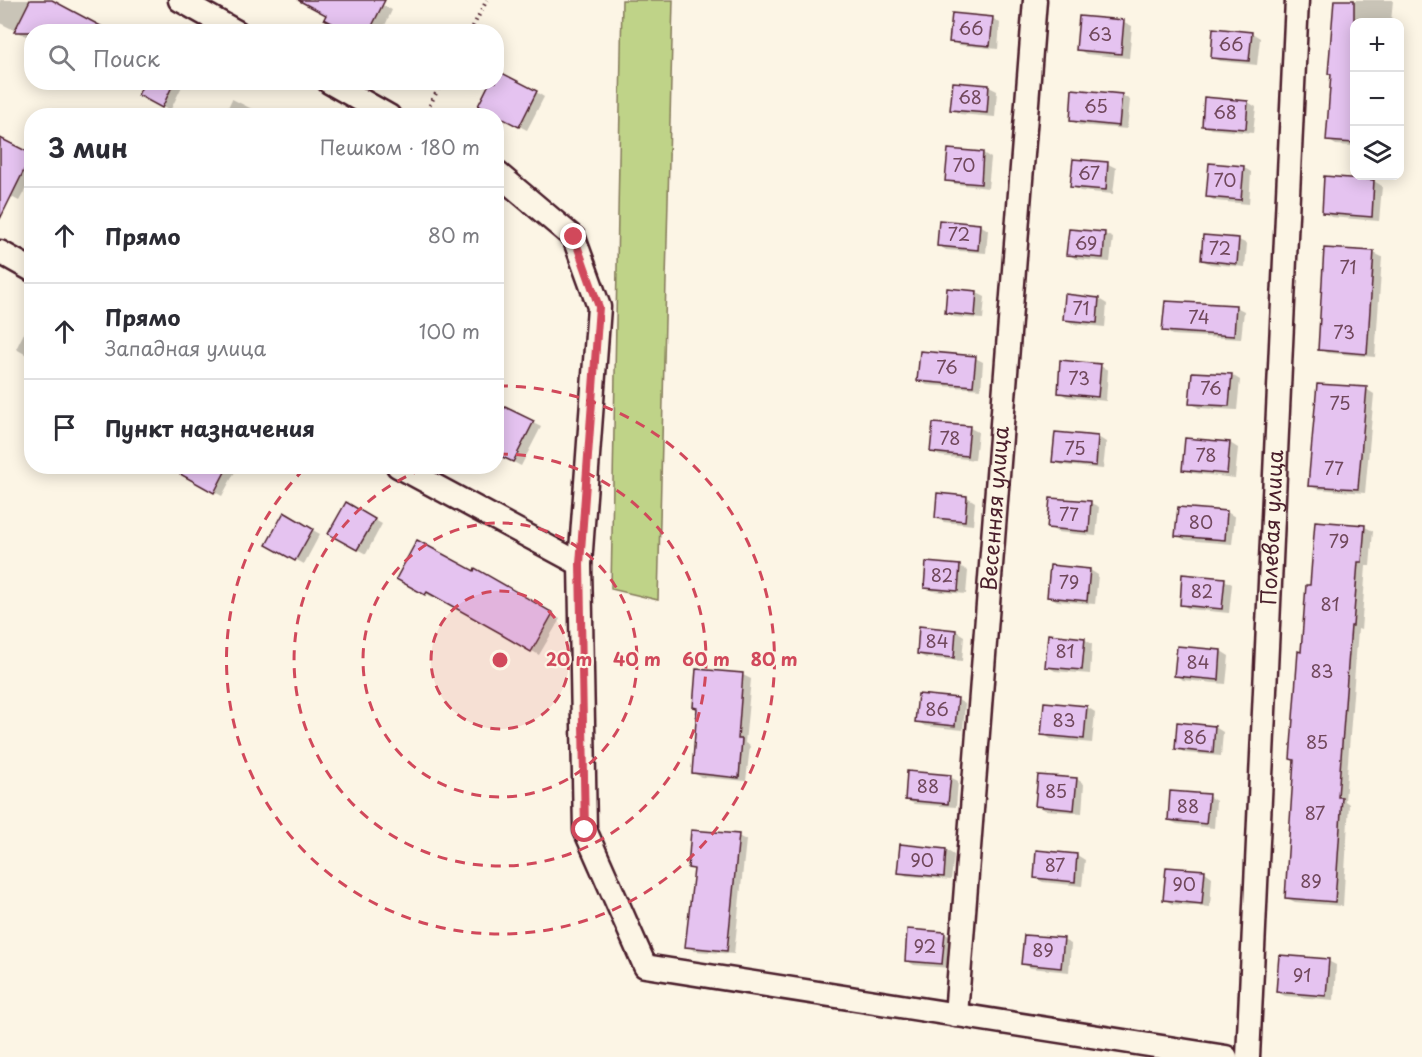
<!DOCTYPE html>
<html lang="ru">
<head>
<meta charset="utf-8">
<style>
  body { margin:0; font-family:"Playpen Sans",sans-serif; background:#f7f7f7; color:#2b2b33 }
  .controls { position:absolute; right:18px; top:18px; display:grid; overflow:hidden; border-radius:12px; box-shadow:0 3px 15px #0003 }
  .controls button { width:54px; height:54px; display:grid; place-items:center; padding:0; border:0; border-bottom:2px solid #e1e1e2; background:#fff; color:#2b2b33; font:30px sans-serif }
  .stop { position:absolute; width:18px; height:18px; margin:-14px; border:4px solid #d1495b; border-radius:50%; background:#fff }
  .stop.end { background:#d1495b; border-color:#fff; box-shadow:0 2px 6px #0008 }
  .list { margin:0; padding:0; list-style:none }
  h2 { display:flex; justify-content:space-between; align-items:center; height:78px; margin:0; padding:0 24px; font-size:26px }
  h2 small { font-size:20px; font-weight:400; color:#7c7c81 }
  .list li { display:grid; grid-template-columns:39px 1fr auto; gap:18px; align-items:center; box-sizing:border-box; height:96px; padding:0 24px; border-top:2px solid #e1e1e2 }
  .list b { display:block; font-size:22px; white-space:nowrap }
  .list p { margin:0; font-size:20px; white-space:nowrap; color:#7c7c81 }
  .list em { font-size:20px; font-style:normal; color:#7c7c81 }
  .icon { flex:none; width:33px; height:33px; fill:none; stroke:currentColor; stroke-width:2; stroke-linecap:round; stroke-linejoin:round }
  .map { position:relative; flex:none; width:1422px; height:1057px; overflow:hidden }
  .search { position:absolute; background:#fff; box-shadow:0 3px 15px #0003; left:24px; top:24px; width:480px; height:66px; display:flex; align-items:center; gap:15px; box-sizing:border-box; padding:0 21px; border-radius:24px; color:#7c7c81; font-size:22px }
  .panel { position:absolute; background:#fff; box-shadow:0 3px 15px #0003; left:24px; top:108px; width:480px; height:366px; border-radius:24px }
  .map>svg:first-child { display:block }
  .green { fill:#bfd388; stroke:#84795a; stroke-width:1.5 }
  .shadow { fill:#0003 }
  .building { fill:#e5c3f0; stroke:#4a1f2b; stroke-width:1.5 }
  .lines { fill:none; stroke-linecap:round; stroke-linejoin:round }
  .minor-casing { stroke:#4a1f2b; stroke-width:27 }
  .path { stroke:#4a1f2b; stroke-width:4; stroke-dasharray:1.5 4.5; stroke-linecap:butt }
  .minor { stroke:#fcf5e5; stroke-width:22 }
  .route { stroke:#d1495b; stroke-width:8 }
  .ring { fill:none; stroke:#d1495b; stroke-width:3; stroke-dasharray:10 8 }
  .labels { text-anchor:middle; stroke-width:4.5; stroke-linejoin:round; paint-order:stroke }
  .number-label { font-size:18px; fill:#71485c }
  .street-label { font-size:21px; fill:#4a1f2b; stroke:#fcf5e5 }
  .centre { fill:#d1495b; stroke:#fcf5e5; stroke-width:3 }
  .ring-label { font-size:18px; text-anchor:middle; font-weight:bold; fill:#d1495b; stroke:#fcf5e5; stroke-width:4.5; stroke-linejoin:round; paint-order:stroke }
</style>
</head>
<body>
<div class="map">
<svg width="1422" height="1057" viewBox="0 0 1422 1057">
  <rect width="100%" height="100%" fill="#fcf5e5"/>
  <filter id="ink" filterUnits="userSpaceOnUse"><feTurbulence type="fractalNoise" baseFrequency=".0167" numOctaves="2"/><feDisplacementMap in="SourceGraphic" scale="12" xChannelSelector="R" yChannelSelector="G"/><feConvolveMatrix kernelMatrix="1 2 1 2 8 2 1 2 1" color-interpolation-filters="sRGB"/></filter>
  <g filter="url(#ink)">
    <path class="green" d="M622 0H673L658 600 611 589Z"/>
    <g class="shadow">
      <path d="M0 0H49L32 32V39L0 23Z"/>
      <path d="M300 0H373L392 10 382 32H351L328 15Z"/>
      <path d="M1336 0H1393L1391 22H1354V146L1336 145 1328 140 1333 75 1330 73Z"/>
      <path d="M992 18 1000 23 998 49 959 45 951 41Z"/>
      <path d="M1124 22 1132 26 1129 58 1086 54 1078 49Z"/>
      <path d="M1252 33 1260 38 1257 65 1220 61 1212 57Z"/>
      <path d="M146 82H184L170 111 148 99Z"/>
      <path d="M496 82 536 92 544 97 527 130 488 110Z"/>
      <path d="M954 84 989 87 997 91 995 117 960 114 952 109Z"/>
      <path d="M1122 95 1130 100 1127 129 1079 125 1071 120Z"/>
      <path d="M232 99 260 113 265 116H224Z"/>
      <path d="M1248 102 1256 107 1253 133 1211 129 1203 125Z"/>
      <path d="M4 142 32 156V177L19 201 0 191V150Z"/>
      <path d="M949 150 983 153 991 158 988 188 955 184 947 180Z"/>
      <path d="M1108 164 1116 168 1113 194 1080 191 1072 186Z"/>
      <path d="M1243 167 1251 172 1249 204 1215 201 1207 196Z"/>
      <path d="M1374 181 1382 186 1379 221 1331 217 1323 212Z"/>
      <path d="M940 222 980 225 988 230 986 253 946 250 938 245Z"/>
      <path d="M1105 234 1113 238 1110 262 1076 259 1068 254Z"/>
      <path d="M1239 240 1247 244 1245 267 1210 264 1202 260Z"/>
      <path d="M1326 249 1374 253 1382 257 1375 357 1327 353 1319 349Z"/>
      <path d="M948 290 977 293 985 297 983 319 954 317 946 312Z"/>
      <path d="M1099 299 1107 304 1105 327 1073 324 1065 319Z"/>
      <path d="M1236 307 1244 311 1241 339 1172 335 1164 330Z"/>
      <path d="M26 329 32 332V358L16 349Z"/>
      <path d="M975 358 983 362 981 389 927 385 919 380Z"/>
      <path d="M1100 366 1108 370 1106 401 1067 397 1059 392Z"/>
      <path d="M1193 373 1232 375 1240 380 1237 410 1199 408 1191 403Z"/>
      <path d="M1366 389 1374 394 1365 493 1317 489 1309 485Z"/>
      <path d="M533 423 541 427 521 466 496 453Z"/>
      <path d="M970 428 978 432 975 460 940 456 932 452Z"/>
      <path d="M1098 437 1106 442 1103 469 1062 465 1054 461Z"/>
      <path d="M1230 443 1238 448 1235 478 1192 473 1184 469Z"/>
      <path d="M191 466H238L222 496 186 476Z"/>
      <path d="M967 497 975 502 973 525 944 522 936 518Z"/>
      <path d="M1051 499 1091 503 1099 507 1096 536 1057 532 1049 527Z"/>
      <path d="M346 504 382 524 366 554 330 534Z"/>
      <path d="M1227 512 1235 517 1232 544 1185 540 1177 535Z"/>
      <path d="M284 514 320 534 304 564 268 544Z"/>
      <path d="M1365 527 1373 531 1370 566H1366L1361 630 1358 629 1345 801 1349 804 1343 906 1295 902 1287 898 1302 653 1311 587Z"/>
      <path d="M960 566 968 571 966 594 933 591 925 587Z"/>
      <path d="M1090 570 1098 575 1095 604 1057 601 1049 596Z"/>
      <path d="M398 578 511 591 560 619 539 655 435 595 434 598Z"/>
      <path d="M1224 580 1232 584 1229 613 1189 609 1181 604Z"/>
      <path d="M956 631 964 636 962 661 926 658 918 654Z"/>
      <path d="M1084 639 1092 644 1090 674 1055 671 1047 666Z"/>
      <path d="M1221 651 1229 656 1226 684 1183 680 1175 675Z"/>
      <path d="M698 670 743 675 751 679 745 743 750 746 746 781 701 777 693 773 699 709Z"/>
      <path d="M958 700 965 704 963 730 925 726 917 721Z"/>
      <path d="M1087 707 1095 712 1092 743 1051 739 1043 734Z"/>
      <path d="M1215 727 1223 732 1221 756 1185 753 1177 748Z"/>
      <path d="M950 777 958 781 956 807 914 804 906 799Z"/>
      <path d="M1077 779 1084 784 1082 813 1045 810 1037 805Z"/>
      <path d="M1208 796 1216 801 1214 828 1177 824 1169 820Z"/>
      <path d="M738 836 746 840 734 954 695 951 687 946 695 870 690 867Z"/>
      <path d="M946 850 954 855 951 880 907 876 899 872Z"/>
      <path d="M1037 851 1077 855 1085 860 1082 886 1043 882 1035 878Z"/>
      <path d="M1205 872 1212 877 1210 907 1172 904 1164 899Z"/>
      <path d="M945 934 953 938 950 968 914 965 906 960Z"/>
      <path d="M1063 940 1071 944 1069 972 1031 968 1023 964Z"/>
      <path d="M1328 961 1336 965 1334 1000 1285 996 1277 992Z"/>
    </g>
    <g class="building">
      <path d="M30 0H52L112 32H14Z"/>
      <path d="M298 0H385L369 32H349L324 19 326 15Z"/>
      <path d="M1334 0H1354V143L1326 141 1331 74H1328Z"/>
      <path d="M952 13 993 17 990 46 949 42Z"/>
      <path d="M1079 16 1124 20 1121 54 1076 50Z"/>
      <path d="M1213 28 1252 32 1249 61 1211 58Z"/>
      <path d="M496 70 537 91 519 127 478 106 490 82H496Z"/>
      <path d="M144 82H174L162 108 138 95Z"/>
      <path d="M953 82 989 85 987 113 950 110Z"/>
      <path d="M1072 89 1122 94 1119 126 1070 121Z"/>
      <path d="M1204 97 1248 101 1246 129 1202 126Z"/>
      <path d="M0 138 32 154 0 219Z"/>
      <path d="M948 149 983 152 981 184 945 181Z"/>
      <path d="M1073 159 1108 162 1106 190 1070 187Z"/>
      <path d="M1209 163 1244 166 1241 200 1206 197Z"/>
      <path d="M1324 176 1374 180 1372 217 1322 213Z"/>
      <path d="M939 220 980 224 978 250 937 246Z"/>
      <path d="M1069 229 1105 232 1103 258 1066 255Z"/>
      <path d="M1203 235 1239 238 1237 264 1201 260Z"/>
      <path d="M1324 248 1374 251 1367 354 1318 350Z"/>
      <path d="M947 288 977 291 975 316 945 313Z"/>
      <path d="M1065 294 1099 298 1097 323 1063 320Z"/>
      <path d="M1165 301 1236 305 1234 336 1162 331Z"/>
      <path d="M920 351 976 356 973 386 917 381Z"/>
      <path d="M1060 360 1101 364 1098 397 1058 393Z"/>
      <path d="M1192 372 1232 374 1229 406 1189 404Z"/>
      <path d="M1317 384 1367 387 1358 489 1308 486Z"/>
      <path d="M505 407 534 421 513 462 496 454V423Z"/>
      <path d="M933 423 970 426 967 456 930 452Z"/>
      <path d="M1055 432 1098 436 1096 466 1052 462Z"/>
      <path d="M1185 438 1230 442 1227 474 1182 470Z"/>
      <path d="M166 466H228L214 493Z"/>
      <path d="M937 493 967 496 965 521 935 518Z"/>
      <path d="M1050 498 1091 501 1089 532 1047 528Z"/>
      <path d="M346 502 375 519 357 550 328 534Z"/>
      <path d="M1178 507 1227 511 1225 540 1175 536Z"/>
      <path d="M284 512 313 529 295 561 266 545Z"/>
      <path d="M1315 521 1365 525 1362 562H1358L1353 626H1351L1338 797H1342L1335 902 1285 898 1294 760 1290 759 1298 651 1301 652 1306 585H1310Z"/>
      <path d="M417 540 474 571 475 568 553 613 531 652 502 635V634L427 592 425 595 396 579Z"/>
      <path d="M926 562 960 565 958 591 924 588Z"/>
      <path d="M1050 565 1090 569 1087 601 1047 597Z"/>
      <path d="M1182 574 1225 578 1222 609 1180 605Z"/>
      <path d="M919 626 956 630 954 658 917 654Z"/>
      <path d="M1048 634 1085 638 1082 670 1045 667Z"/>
      <path d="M1177 646 1221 650 1219 680 1174 676Z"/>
      <path d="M696 669 743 673 738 739H742L739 778 692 773 697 708 693 707Z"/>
      <path d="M918 694 958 698 955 726 915 722Z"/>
      <path d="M1044 702 1087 706 1084 739 1041 735Z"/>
      <path d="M1177 722 1215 726 1213 753 1175 749Z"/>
      <path d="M907 771 951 775 948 804 905 800Z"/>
      <path d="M1038 775 1077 778 1074 810 1035 806Z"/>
      <path d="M1170 791 1209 794 1206 824 1168 820Z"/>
      <path d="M691 830 739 834 727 951 685 947 694 869 688 868Z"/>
      <path d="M900 844 946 849 944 877 897 873Z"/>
      <path d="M1036 850 1077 854 1075 882 1034 878Z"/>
      <path d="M1166 867 1205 870 1202 904 1163 900Z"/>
      <path d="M907 929 945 932 942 964 905 961Z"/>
      <path d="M1024 935 1064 938 1061 968 1021 964Z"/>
      <path d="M1279 955 1329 959 1326 996 1276 992Z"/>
    </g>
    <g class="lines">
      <defs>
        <g id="minor">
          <path d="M180 0 237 32"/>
          <path d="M329 82 389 116"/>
          <path d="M496 172 574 238 599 307 580 564 585 830 645 966 1226 1057"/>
          <path d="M0 252 32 270"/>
          <path d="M398 466 580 564"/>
          <path id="s1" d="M956 1015 1035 0"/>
          <path id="s2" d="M1248 1057 1297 0"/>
        </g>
      </defs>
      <use href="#minor" class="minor-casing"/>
      <g class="path">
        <path d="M470 32 487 0"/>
        <path d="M424 116 442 82"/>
      </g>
      <use href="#minor" class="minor"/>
    </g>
  </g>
  <g class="lines" filter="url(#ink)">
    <path class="route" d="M574 237 599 307 580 564 585 830"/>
  </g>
  <circle cx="500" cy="660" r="69" fill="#d1495b" fill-opacity=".12"/>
  <g class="ring">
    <circle cx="500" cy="660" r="69"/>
    <circle cx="500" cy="660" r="137"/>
    <path d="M498 454A206 206 0 1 1 428 467"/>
    <path d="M498 386A274 274 0 1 1 305 468"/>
  </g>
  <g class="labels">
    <g class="number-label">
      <text x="971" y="35">66</text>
      <text x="1100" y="41">63</text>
      <text x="1231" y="51">66</text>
      <text x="970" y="104">68</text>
      <text x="1096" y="113">65</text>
      <text x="1225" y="119">68</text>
      <text x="964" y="172">70</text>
      <text x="1089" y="180">67</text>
      <text x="1225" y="187">70</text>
      <text x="959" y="241">72</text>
      <text x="1086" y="250">69</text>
      <text x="1220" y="255">72</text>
      <text x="1348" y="274">71</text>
      <text x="1081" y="315">71</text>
      <text x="1199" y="324">74</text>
      <text x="1344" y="339">73</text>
      <text x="947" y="374">76</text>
      <text x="1079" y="385">73</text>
      <text x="1211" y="395">76</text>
      <text x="1340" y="410">75</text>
      <text x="950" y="445">78</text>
      <text x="1075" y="455">75</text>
      <text x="1206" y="462">78</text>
      <text x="1334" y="475">77</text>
      <text x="1069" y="521">77</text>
      <text x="1201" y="529">80</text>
      <text x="1339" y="548">79</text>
      <text x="942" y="582">82</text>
      <text x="1069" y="589">79</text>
      <text x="1202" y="598">82</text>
      <text x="1330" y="611">81</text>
      <text x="937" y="648">84</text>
      <text x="1065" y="658">81</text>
      <text x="1198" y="669">84</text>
      <text x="1322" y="678">83</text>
      <text x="937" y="716">86</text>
      <text x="1064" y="727">83</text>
      <text x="1195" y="744">86</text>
      <text x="1317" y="749">85</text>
      <text x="928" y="793">88</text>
      <text x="1056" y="798">85</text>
      <text x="1188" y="813">88</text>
      <text x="1315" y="820">87</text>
      <text x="922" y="867">90</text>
      <text x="1055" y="872">87</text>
      <text x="1311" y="888">89</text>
      <text x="1184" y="891">90</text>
      <text x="925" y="953">92</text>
      <text x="1043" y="957">89</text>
      <text x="1302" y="982">91</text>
    </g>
    <g class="street-label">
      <text dy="7" stroke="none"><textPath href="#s1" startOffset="508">Весенняя улица</textPath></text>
      <text dy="7" stroke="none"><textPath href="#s2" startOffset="530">Полевая улица</textPath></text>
    </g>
  </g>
  <circle cx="500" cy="660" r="9" class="centre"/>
  <g class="ring-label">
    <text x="569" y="666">20 m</text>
    <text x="637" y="666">40 m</text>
    <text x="706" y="666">60 m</text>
    <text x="774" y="666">80 m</text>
  </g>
</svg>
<div class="controls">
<button>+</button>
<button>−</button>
<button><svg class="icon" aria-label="layers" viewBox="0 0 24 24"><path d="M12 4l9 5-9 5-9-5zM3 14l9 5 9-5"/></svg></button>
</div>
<div class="stop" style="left:585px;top:830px"></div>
<div class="stop end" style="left:574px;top:237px"></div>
<div class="search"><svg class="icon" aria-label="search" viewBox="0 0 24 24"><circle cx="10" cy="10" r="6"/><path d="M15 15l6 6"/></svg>Поиск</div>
<section class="panel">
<h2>3 мин<small>Пешком · 180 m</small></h2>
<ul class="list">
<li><svg class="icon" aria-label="ahead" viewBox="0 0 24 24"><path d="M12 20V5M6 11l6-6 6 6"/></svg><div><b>Прямо</b></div><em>80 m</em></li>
<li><svg class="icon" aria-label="ahead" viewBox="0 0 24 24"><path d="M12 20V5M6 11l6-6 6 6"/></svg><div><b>Прямо</b><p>Западная улица</p></div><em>100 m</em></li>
<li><svg class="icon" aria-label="arrive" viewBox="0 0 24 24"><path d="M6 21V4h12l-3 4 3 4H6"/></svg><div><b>Пункт назначения</b></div></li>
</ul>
</section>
</div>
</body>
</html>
